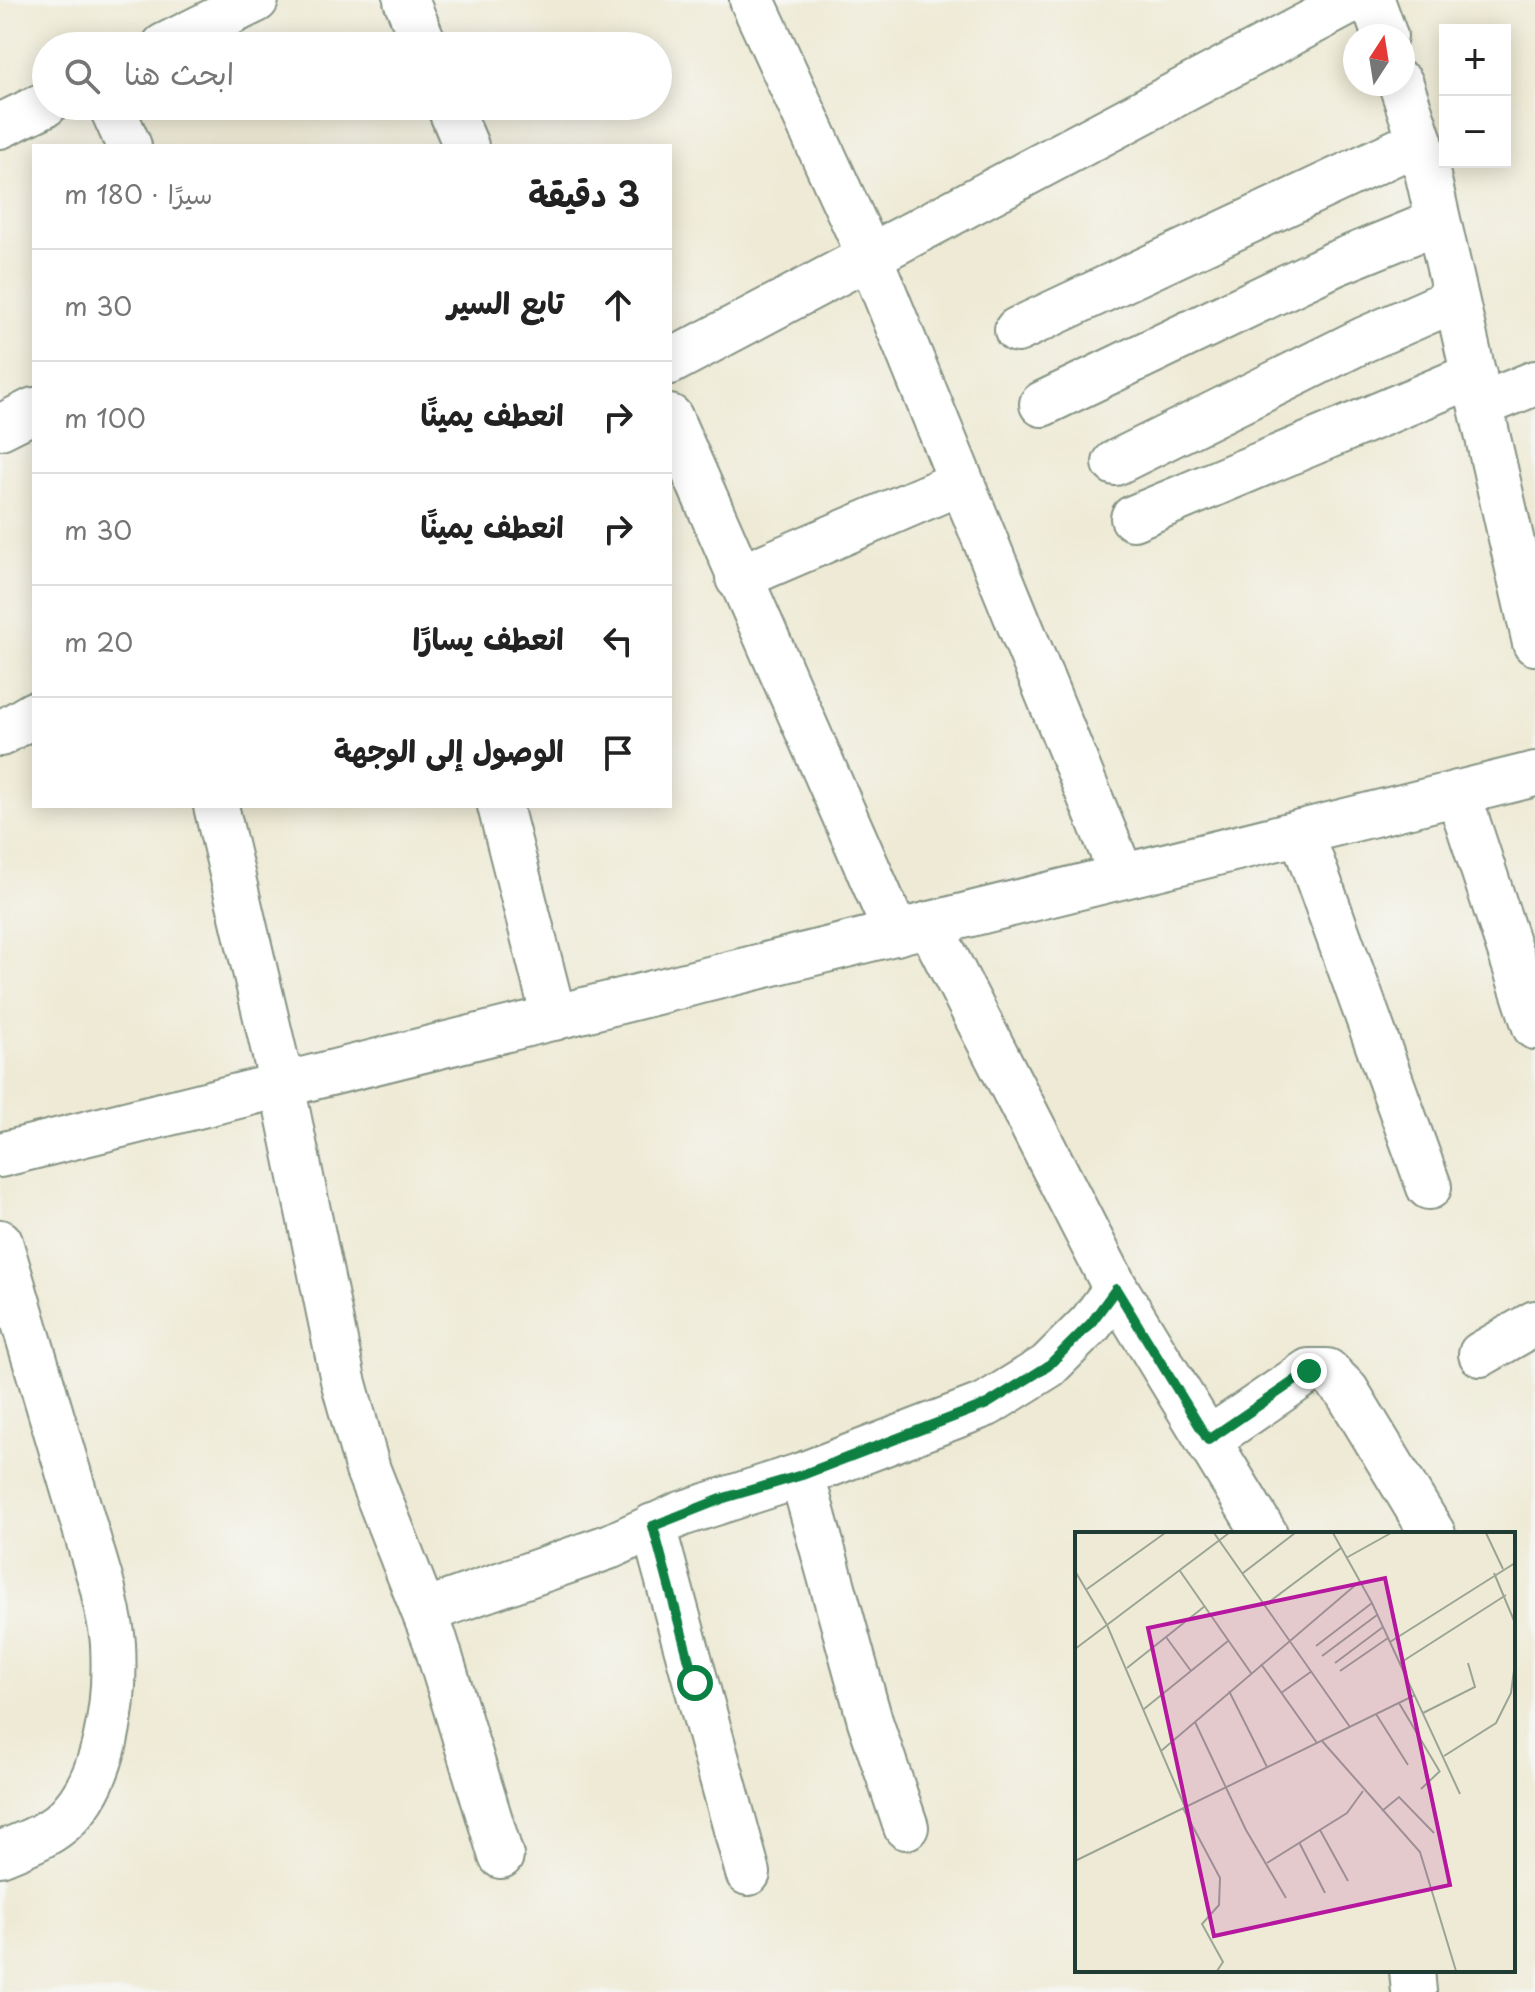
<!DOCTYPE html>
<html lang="ar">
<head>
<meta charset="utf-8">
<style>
  body { margin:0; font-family:"Playpen Sans","Playpen Sans Arabic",sans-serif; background:#f6f6f6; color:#222; direction:rtl }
  .controls { position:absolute; right:24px; top:24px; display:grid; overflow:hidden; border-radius:0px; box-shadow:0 4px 20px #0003 }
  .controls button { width:72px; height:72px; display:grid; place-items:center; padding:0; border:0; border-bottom:2px solid #e0e0e0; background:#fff; color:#222; font:40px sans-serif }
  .compass { position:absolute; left:1343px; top:24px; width:72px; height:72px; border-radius:50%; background:#fff; box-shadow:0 4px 20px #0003; rotate:12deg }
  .stop { position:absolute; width:24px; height:24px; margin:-18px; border:6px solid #0b8043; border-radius:50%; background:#fff }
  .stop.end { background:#0b8043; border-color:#fff; box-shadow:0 2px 8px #0008 }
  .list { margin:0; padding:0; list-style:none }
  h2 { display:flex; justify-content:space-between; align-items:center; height:104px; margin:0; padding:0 32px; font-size:34px }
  h2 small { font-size:26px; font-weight:400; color:#767676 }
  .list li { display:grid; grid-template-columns:52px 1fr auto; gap:24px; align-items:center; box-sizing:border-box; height:112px; padding:0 32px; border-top:2px solid #e0e0e0 }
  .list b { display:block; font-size:30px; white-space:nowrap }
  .list em { font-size:26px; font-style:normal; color:#767676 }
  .icon { flex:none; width:44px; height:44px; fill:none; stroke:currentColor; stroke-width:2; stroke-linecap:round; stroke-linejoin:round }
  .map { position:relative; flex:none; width:1535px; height:1992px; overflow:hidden; direction:ltr }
  .search { position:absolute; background:#fff; box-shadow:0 4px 20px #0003; left:32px; top:32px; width:640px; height:88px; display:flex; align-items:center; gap:20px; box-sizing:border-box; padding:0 28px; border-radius:44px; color:#767676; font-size:30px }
  .panel { position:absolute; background:#fff; box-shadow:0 4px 20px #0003; left:32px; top:144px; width:640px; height:664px; border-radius:0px; direction:rtl }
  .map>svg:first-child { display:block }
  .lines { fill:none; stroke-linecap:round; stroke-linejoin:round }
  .minor-casing { stroke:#869484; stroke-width:48 }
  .minor { stroke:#fff; stroke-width:44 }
  .route { stroke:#0b8043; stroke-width:10 }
  .inset-road { fill:none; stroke:#9ba595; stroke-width:2 }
  .view { fill:#b5179e; fill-opacity:0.15; stroke:#b5179e; stroke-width:4 }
  .inset-edge { fill:none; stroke:#1f3d34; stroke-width:4 }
</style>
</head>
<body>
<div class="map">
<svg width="1535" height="1992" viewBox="0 0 1535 1992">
  <rect width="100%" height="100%" fill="#f6f6f2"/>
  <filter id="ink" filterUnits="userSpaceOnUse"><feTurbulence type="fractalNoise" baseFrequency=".0125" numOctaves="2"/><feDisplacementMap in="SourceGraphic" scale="16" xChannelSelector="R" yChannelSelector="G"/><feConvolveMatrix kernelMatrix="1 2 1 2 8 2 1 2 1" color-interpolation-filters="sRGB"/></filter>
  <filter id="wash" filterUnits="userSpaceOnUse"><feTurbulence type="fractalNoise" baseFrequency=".006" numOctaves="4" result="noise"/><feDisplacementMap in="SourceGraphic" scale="32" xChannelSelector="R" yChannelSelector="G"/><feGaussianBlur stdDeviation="1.8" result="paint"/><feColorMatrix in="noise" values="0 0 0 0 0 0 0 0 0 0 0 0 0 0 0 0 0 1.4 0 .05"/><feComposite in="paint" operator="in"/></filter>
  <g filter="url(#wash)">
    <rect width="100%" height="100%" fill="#eeead5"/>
  </g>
  <g filter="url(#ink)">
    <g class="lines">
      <defs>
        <g id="minor">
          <path d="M406 0 425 46"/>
          <path d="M752 0 869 255 1122 876"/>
          <path d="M1372 0 1385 36"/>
          <path d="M164 46 256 0"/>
          <path d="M1401 84 1420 141 1535 643"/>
          <path d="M111 106 129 146"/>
          <path d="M449 106 466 146"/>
          <path d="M0 126 46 104"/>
          <path d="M1017 330 1420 141"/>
          <path d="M670 362 1354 0"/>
          <path d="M1042 404 1334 264 1437 222"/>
          <path d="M1481 405 1535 383"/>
          <path d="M670 417 896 933"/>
          <path d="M0 427 34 410"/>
          <path d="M1115 463 1363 340 1456 299"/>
          <path d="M1133 518 1474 375"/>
          <path d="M738 578 959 483"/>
          <path d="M0 734 34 714"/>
          <path d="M1458 793 1535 1027"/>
          <path d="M216 806 282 1085 343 1380 368 1470 435 1640 501 1856"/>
          <path d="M500 806 554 1018"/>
          <path d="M1301 832 1429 1187"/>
          <path d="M929 924 1116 1289 1265 1534"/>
          <path d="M0 1155 1535 774"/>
          <path d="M0 1242 103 1589C106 1607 112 1626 113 1644 116 1701 107 1784 61 1823 43 1838 21 1845 0 1854"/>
          <path d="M1481 1354 1535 1323"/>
          <path d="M1208 1440 1309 1371H1327L1346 1390 1433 1534"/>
          <path d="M802 1475 870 1721 906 1827"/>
          <path d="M653 1526 748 1873"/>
          <path d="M425 1611 611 1546 681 1514 802 1475 987 1404 1048 1366 1091 1323 1116 1289"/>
          <path d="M1412 1970 1414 1992"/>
        </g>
      </defs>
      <use href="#minor" class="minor-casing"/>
      <use href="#minor" class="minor"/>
    </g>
  </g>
  <g class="lines" filter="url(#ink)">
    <path class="route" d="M695 1683 653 1526 724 1498 802 1475 987 1404 1048 1366 1091 1323 1116 1289 1208 1440 1309 1371"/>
  </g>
  <g transform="translate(1075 1532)">
    <rect width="440" height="440" fill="#eeead5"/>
    <path class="inset-road" d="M139 1 275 195M258 1 297 71 385 262M411 1 428 37M271 26 316 1M0 39 32 93 110 275M105 39 176 141M168 41 220 1M419 41 440 91M12 57 90 1M190 73 266 16M91 105 116 139M315 110 440 31M241 114 297 71M0 117 154 1M247 124 302 83M260 131 308 95M325 131 431 63M186 132 242 211M52 136 130 74M265 139 313 106M154 159 192 235M206 161 237 139M324 171 365 240M69 177 153 109M348 181 400 155 393 131M301 182 333 233M120 190 171 298 211 366M247 209 345 320 381 439M86 219 284 50M369 224 421 191 436 161 440 131M346 257 365 239M108 276 145 346 144 373 127 392 148 430 142 439M307 279 324 265 359 301M245 298 273 349M224 310 250 361M0 329 340 163M192 331 272 281 288 259"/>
    <path class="view" d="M310 46 375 353 139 404 73 96Z"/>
    <rect width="440" height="440" class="inset-edge"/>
  </g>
</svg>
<div class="controls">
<button>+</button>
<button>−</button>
</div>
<svg class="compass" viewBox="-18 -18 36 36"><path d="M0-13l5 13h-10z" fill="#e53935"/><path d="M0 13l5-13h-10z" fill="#767676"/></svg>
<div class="stop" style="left:695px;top:1683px"></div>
<div class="stop end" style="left:1309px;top:1371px"></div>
<div class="search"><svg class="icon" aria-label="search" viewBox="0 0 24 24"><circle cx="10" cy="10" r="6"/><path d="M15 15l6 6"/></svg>ابحث هنا</div>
<section class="panel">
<h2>3 دقيقة<small>سيرًا · 180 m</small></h2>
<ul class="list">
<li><svg class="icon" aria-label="ahead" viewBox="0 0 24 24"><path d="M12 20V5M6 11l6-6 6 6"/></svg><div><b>تابع السير</b></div><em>30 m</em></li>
<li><svg class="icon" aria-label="right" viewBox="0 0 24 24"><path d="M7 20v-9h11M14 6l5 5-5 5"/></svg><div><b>انعطف يمينًا</b></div><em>100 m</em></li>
<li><svg class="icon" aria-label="right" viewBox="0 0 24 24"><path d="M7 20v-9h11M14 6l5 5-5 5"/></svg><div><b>انعطف يمينًا</b></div><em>30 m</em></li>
<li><svg class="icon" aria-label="left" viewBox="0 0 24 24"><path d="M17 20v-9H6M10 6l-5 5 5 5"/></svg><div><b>انعطف يسارًا</b></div><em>20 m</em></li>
<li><svg class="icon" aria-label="arrive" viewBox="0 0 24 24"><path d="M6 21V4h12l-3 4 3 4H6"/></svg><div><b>الوصول إلى الوجهة</b></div></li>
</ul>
</section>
</div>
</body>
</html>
